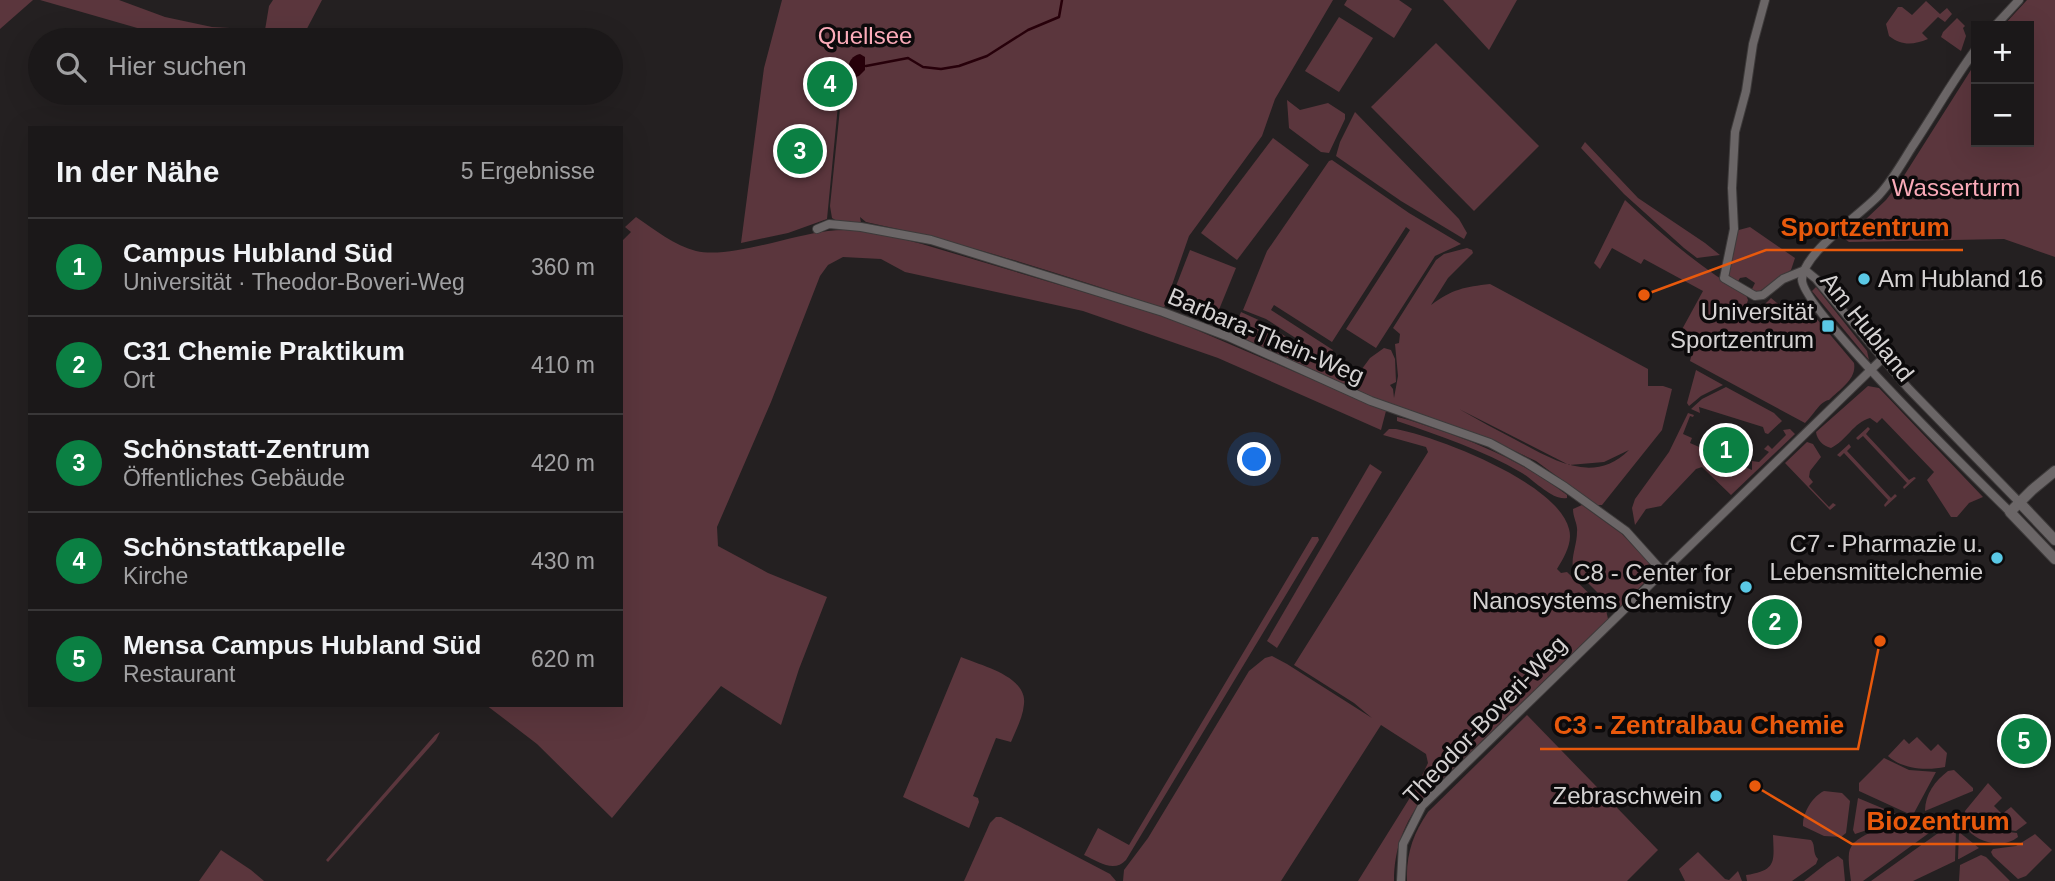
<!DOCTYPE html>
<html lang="de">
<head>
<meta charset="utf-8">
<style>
  body { margin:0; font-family:Arial,sans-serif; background:#242122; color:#f1f3f6 }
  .controls { position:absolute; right:21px; top:21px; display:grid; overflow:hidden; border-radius:0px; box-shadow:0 7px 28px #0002 }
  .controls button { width:63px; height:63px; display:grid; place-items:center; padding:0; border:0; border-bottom:2px solid #393738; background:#1b1819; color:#f1f3f6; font:35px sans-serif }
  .you { position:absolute; left:1255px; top:460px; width:24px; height:24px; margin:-18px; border:5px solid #fff; border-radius:50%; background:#1a73e8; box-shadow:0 0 0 10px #1a73e833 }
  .badge { display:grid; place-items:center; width:46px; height:46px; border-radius:50%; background:#0b8043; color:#fff; font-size:23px; font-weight:700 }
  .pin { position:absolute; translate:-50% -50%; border:4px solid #fff; box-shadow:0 2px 7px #0006 }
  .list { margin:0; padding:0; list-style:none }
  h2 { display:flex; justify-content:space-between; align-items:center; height:91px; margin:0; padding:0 28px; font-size:30px }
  h2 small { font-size:23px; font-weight:400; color:#a0a0a2 }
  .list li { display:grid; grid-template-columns:46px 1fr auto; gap:21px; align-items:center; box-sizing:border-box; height:98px; padding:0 28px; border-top:2px solid #393738 }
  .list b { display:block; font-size:26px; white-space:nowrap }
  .list p { margin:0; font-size:23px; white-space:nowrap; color:#a0a0a2 }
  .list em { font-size:23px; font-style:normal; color:#a0a0a2 }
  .icon { flex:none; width:38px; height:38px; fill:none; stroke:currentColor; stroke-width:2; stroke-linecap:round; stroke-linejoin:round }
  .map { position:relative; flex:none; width:2055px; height:881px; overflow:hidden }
  .search { position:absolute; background:#1b1819; box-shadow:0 7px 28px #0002; left:28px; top:28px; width:595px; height:77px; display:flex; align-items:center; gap:18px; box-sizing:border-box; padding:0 24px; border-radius:38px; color:#a0a0a2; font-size:26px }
  .panel { position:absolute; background:#1b1819; box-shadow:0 7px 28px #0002; left:28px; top:126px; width:595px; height:581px; border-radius:0px }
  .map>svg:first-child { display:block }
  .green { fill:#5b363d; fill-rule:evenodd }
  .water { fill:#27000a }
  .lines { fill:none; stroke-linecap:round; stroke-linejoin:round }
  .stream { stroke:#27000a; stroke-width:2.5 }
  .minor-casing { stroke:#3d3a3a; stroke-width:10 }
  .tertiary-casing { stroke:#3d3a3a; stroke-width:12 }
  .minor { stroke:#6b6667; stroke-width:8 }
  .tertiary { stroke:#6b6667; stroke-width:10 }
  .poi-dot { fill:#5ac8e5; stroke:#0c0a0b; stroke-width:2.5 }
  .labels { text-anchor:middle; stroke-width:7; stroke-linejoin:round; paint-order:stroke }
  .park-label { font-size:24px; fill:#fbabb9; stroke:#0c0a0b }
  .poi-label { font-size:24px; fill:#d5d2d2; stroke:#0c0a0b; text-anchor:end }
  .street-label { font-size:24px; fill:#d5d2d2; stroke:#0c0a0b }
  .leader { fill:none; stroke:#e8590c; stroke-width:2.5 }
  .callout-dot { fill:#e8590c; stroke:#0c0a0b; stroke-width:2.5 }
  .callout-label { font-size:26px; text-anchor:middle; font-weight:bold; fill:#e8590c; stroke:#0c0a0b; stroke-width:7; stroke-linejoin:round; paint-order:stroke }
</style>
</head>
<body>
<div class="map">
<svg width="2055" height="881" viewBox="0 0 2055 881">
  <rect width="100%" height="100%" fill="#242021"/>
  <g class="green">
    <path d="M0 0H33L0 29Z"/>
    <path d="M40 0H119L165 17 212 27 265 30 269 6 273 0H322L301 40H179Z"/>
    <path d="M782 0H1333L1275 99 1262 136 1189 236 1164 308C1066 276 968 243 866 222L860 217 861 223 837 221 832 218 830 206 842 89 845 81 841 74 827 219 788 233 741 243 764 68Z"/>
    <path d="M1347 0H1399L1412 9 1394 38 1344 5Z"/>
    <path d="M1443 0H1517L1489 50Z"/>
    <path d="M2027 0H2055V257L2004 239 1849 242 1845 239 1886 200 1900 182 1976 62V142H2029V26H2003Z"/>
    <path d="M1926 1 1940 14 1947 8 1952 14 1945 22 1938 17 1922 33 1928 39C1913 45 1902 46 1889 36L1886 24 1898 7H1902L1912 15Z"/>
    <path d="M1339 17 1373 38 1339 92 1305 71Z"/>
    <path d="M1957 18 1965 26 1963 28 1966 36 1961 51 1941 37 1943 32Z"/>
    <path d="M1436 43 1539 146 1474 211 1371 107Z"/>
    <path d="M1287 100 1300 110 1328 103 1345 114V119L1329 153 1321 152 1289 128Z"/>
    <path d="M1355 112 1459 219 1467 233 1464 239 1401 201 1336 156 1340 142Z"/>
    <path d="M1273 138 1309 165 1237 260 1201 233Z"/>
    <path d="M1585 142 1638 198 1705 243 1720 255 1697 258 1684 248 1624 194 1581 148Z"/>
    <path d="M1332 160 1409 213 1461 244 1435 256 1376 348 1346 329 1410 230 1406 227 1332 342 1274 305 1271 310 1333 350 1327 359 1356 377 1370 358 1384 348 1391 350 1395 359 1396 382 1390 385 1393 389 1394 398 1398 376 1395 344 1399 343 1400 334 1393 328 1436 260 1444 254 1467 248 1472 250 1473 253 1448 278 1431 305C1452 289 1465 287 1490 284L1648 369V386H1663L1672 389 1662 430 1602 505H1596L1536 461 1489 439 1379 400 1232 333 1241 312 1263 322 1308 351 1311 348 1266 319 1243 310 1267 251 1329 161ZM1459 409 1569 465 1604 462 1629 450C1593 486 1552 459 1516 440 1497 430 1478 420 1459 409Z"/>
    <path d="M1625 200C1663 236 1701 268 1746 295L1748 300 1745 309 1747 312C1758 312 1763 306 1771 298L1783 308 1811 312 1854 363C1857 379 1840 389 1829 400 1820 401 1813 416 1805 423L1690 361 1692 353 1674 344 1703 291 1644 259 1641 264 1612 248 1600 269 1594 263Z"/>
    <path d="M636 217C654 229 675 246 696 251 729 259 792 235 828 231 859 227 891 236 922 244L1164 316 1386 411 1381 430 1218 358 1083 311 905 272 881 259 843 257 828 265 820 276 771 402 717 527 718 546 768 573 827 597 799 669 781 725 721 686 612 818 537 744 486 705H621V242L631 232 625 227Z"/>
    <path d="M1750 227 1795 258 1791 270 1757 293 1751 291 1755 283 1746 277 1740 278 1737 283 1728 277 1735 231Z"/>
    <path d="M1190 250 1236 268 1216 317 1171 299Z"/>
    <path d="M1816 287 1867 351 1869 360 1812 291Z"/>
    <path d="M1696 370 1723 385 1701 396 1689 406 1687 403Z"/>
    <path d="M1868 386 1879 388 1983 497 1969 503 1957 517H1951L1927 480 1934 472 1882 418 1877 423 1870 418C1854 422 1846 441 1831 448 1823 446 1817 440 1816 432Z"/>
    <path d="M1726 387 1774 413 1782 421 1768 434 1765 433 1763 427 1699 407 1700 413 1691 409 1702 399Z"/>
    <path d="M1688 413 1694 415 1693 417 1690 416 1683 434 1692 438 1690 443 1752 470V461L1759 462 1769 452 1764 449 1768 445 1772 449 1786 435 1783 430 1790 429 1795 434 1731 495 1702 467 1696 469 1661 506 1646 509 1635 525 1632 508 1635 499 1669 452Z"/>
    <path d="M1397 417C1412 420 1426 426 1439 430 1486 446 1527 465 1567 495V498C1553 501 1535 481 1522 473 1483 450 1440 436 1397 421Z"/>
    <path d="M1868 427 1870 429 1866 434 1909 480 1914 477 1916 478 1904 489 1903 487 1907 483 1863 436 1858 440 1856 438Z"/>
    <path d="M1396 429C1438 437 1558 483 1569 529 1573 543 1564 557 1557 569L1561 573 1567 572 1606 610 1608 619 1425 796C1404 822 1394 849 1394 881H1358L1416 788 1428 763 1426 754 1381 725 1281 881H1123L1124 870 1148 838 1249 671 1265 658 1272 656 1287 664 1372 718 1354 703 1294 665 1428 452 1426 447 1383 435 1389 429Z"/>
    <path d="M1807 442 1813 444 1821 457 1810 471 1809 477 1813 482 1809 486 1829 507 1833 503 1836 505 1830 510 1785 463Z"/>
    <path d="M1849 444 1851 447 1847 451 1891 498 1895 494 1897 496 1885 507 1884 505 1888 500 1844 453 1840 457 1837 455Z"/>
    <path d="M1370 464 1382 472 1277 648 1267 641Z"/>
    <path d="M1582 505 1622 534 1655 569 1654 573 1620 607H1612L1573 568C1571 556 1577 545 1577 532 1578 524 1573 518 1573 509Z"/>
    <path d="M1312 537H1318L1319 540 1126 860C1114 873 1099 862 1084 855L1098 828 1129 845Z"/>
    <path d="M961 657C982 666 1027 676 1024 704 1023 717 1016 730 1011 742L996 738 973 796 978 798 979 802 969 828 903 797Z"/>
    <path d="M1527 715 1658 850 1627 881H1407C1406 854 1413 834 1428 812Z"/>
    <path d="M440 732 436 740 328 862 326 860 435 735Z"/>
    <path d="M1917 737 1931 751 1938 744 1947 753 1945 767C1926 771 1902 769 1888 756L1904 739 1909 744Z"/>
    <path d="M1884 758 1909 770 1936 772 1914 813H1907L1859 791V783Z"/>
    <path d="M1948 771 1954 770 1973 788V791L1925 811C1925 794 1935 781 1948 771Z"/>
    <path d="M1988 783 2002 798 1994 806 2002 814 2011 807 2027 823 2016 831 1963 824 1965 811Z"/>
    <path d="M1824 791 1842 793 1850 801 1846 833 1841 837 1824 836 1803 826C1802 813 1813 796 1824 791Z"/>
    <path d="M1858 798 1901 816 1903 818 1855 834 1853 830Z"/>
    <path d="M996 817H1001L1110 874 1116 881H964L990 823Z"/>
    <path d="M1912 823H1936L1940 825 1863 881H1851C1850 872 1848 862 1849 853 1852 832 1895 825 1912 823Z"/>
    <path d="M1948 826 1956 829 1955 861 1913 881H1871Z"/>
    <path d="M1966 827 2017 833 2018 837C2002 850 1975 842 1966 827Z"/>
    <path d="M1959 832 1979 848 1959 859H1958Z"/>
    <path d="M2035 834 2052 850 2026 876 2018 879 1993 856 1991 852 1993 849 2016 846Z"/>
    <path d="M1773 835 1811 840C1816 845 1812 853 1818 859L1816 864 1792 881H1747L1746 875C1777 870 1774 862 1773 835Z"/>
    <path d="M221 850 251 870 264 881H199Z"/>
    <path d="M1698 852 1725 879 1729 880 1738 871 1742 881H1685L1679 869Z"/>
    <path d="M1981 855 1986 857 2010 881H1959L1960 865Z"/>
    <path d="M1838 856 1843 860 1845 881H1804L1827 863Z"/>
  </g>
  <path class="water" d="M860 54 865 57V70L859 76 851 78C845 69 849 56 860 54Z"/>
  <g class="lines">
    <path class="stream" d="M866 66 908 58 923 67 941 69 959 66 987 56 1028 30 1059 17 1062 0"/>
    <defs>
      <g id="minor">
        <path d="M1765 0 1753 44 1746 91 1735 132 1732 188 1734 229 1724 278 1755 296 1763 295 1783 279 1805 270"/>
        <path d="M1995 26 2019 0"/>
        <path d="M1976 49C1953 80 1934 114 1912 147 1902 163 1892 181 1879 195 1859 216 1804 252 1802 279 1800 307 1980 482 2010 512"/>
        <path d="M817 229 829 224 861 227 931 240 1163 312 1229 337 1371 401 1490 443 1527 463 1565 487 1626 531 1662 571"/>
        <path d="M1805 270 1816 279 1908 388 2019 502"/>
        <path d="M1401 881 1403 844 1422 806 1882 359"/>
      </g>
      <g id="tertiary">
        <path d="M2055 471 2032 490 2010 512 2055 559"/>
        <path d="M2019 502 2055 540"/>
      </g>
    </defs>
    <use href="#minor" class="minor-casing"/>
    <use href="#tertiary" class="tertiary-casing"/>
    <use href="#minor" class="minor"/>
    <use href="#tertiary" class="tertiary"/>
  </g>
  <g class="poi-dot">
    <circle cx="1864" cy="279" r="7"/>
    <rect x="1821" y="319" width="14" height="14" rx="3.5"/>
    <circle cx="1997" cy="558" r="7"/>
    <circle cx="1746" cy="587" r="7"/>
    <circle cx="1716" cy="796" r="7"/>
  </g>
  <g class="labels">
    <g class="park-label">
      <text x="865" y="44">Quellsee</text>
      <text x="1956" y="196">Wasserturm</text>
    </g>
    <g class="poi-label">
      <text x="1878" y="287" text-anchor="start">Am Hubland 16</text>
      <text x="1814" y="320">Universität<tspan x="1814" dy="28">Sportzentrum</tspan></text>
      <text x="1983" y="552">C7 - Pharmazie u.<tspan x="1983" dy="28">Lebensmittelchemie</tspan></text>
      <text x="1732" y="581">C8 - Center for<tspan x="1732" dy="28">Nanosystems Chemistry</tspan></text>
      <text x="1702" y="804">Zebraschwein</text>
    </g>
    <g class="street-label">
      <text transform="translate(1867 327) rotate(51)" y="8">Am Hubland</text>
      <text transform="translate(1266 336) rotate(23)" y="8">Barbara-Thein-Weg</text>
      <text transform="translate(1485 720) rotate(-46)" y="8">Theodor-Boveri-Weg</text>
    </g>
  </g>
  <path class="leader" d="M1644 295L1766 250H1963M1880 641L1858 749H1540M1755 786L1852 844H2023"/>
  <g class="callout-dot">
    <circle cx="1644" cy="295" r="7"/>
    <circle cx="1880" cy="641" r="7"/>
    <circle cx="1755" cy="786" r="7"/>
  </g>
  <g class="callout-label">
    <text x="1865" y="236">Sportzentrum</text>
    <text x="1699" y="734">C3 - Zentralbau Chemie</text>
    <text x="1938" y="830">Biozentrum</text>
  </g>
</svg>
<div class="controls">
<button>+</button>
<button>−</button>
</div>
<div class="you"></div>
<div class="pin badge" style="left:1726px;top:450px">1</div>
<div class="pin badge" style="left:1775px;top:622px">2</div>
<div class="pin badge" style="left:800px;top:151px">3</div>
<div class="pin badge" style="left:830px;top:84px">4</div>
<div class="pin badge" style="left:2024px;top:741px">5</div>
<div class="search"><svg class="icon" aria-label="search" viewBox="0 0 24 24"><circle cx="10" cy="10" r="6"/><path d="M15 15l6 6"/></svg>Hier suchen</div>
<section class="panel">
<h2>In der Nähe<small>5 Ergebnisse</small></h2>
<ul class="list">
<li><span class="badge">1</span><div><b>Campus Hubland Süd</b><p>Universität · Theodor-Boveri-Weg</p></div><em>360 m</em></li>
<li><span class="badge">2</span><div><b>C31 Chemie Praktikum</b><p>Ort</p></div><em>410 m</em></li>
<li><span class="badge">3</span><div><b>Schönstatt-Zentrum</b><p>Öffentliches Gebäude</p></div><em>420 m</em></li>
<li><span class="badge">4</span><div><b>Schönstattkapelle</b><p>Kirche</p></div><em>430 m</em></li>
<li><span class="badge">5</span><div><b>Mensa Campus Hubland Süd</b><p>Restaurant</p></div><em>620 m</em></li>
</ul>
</section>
</div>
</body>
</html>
